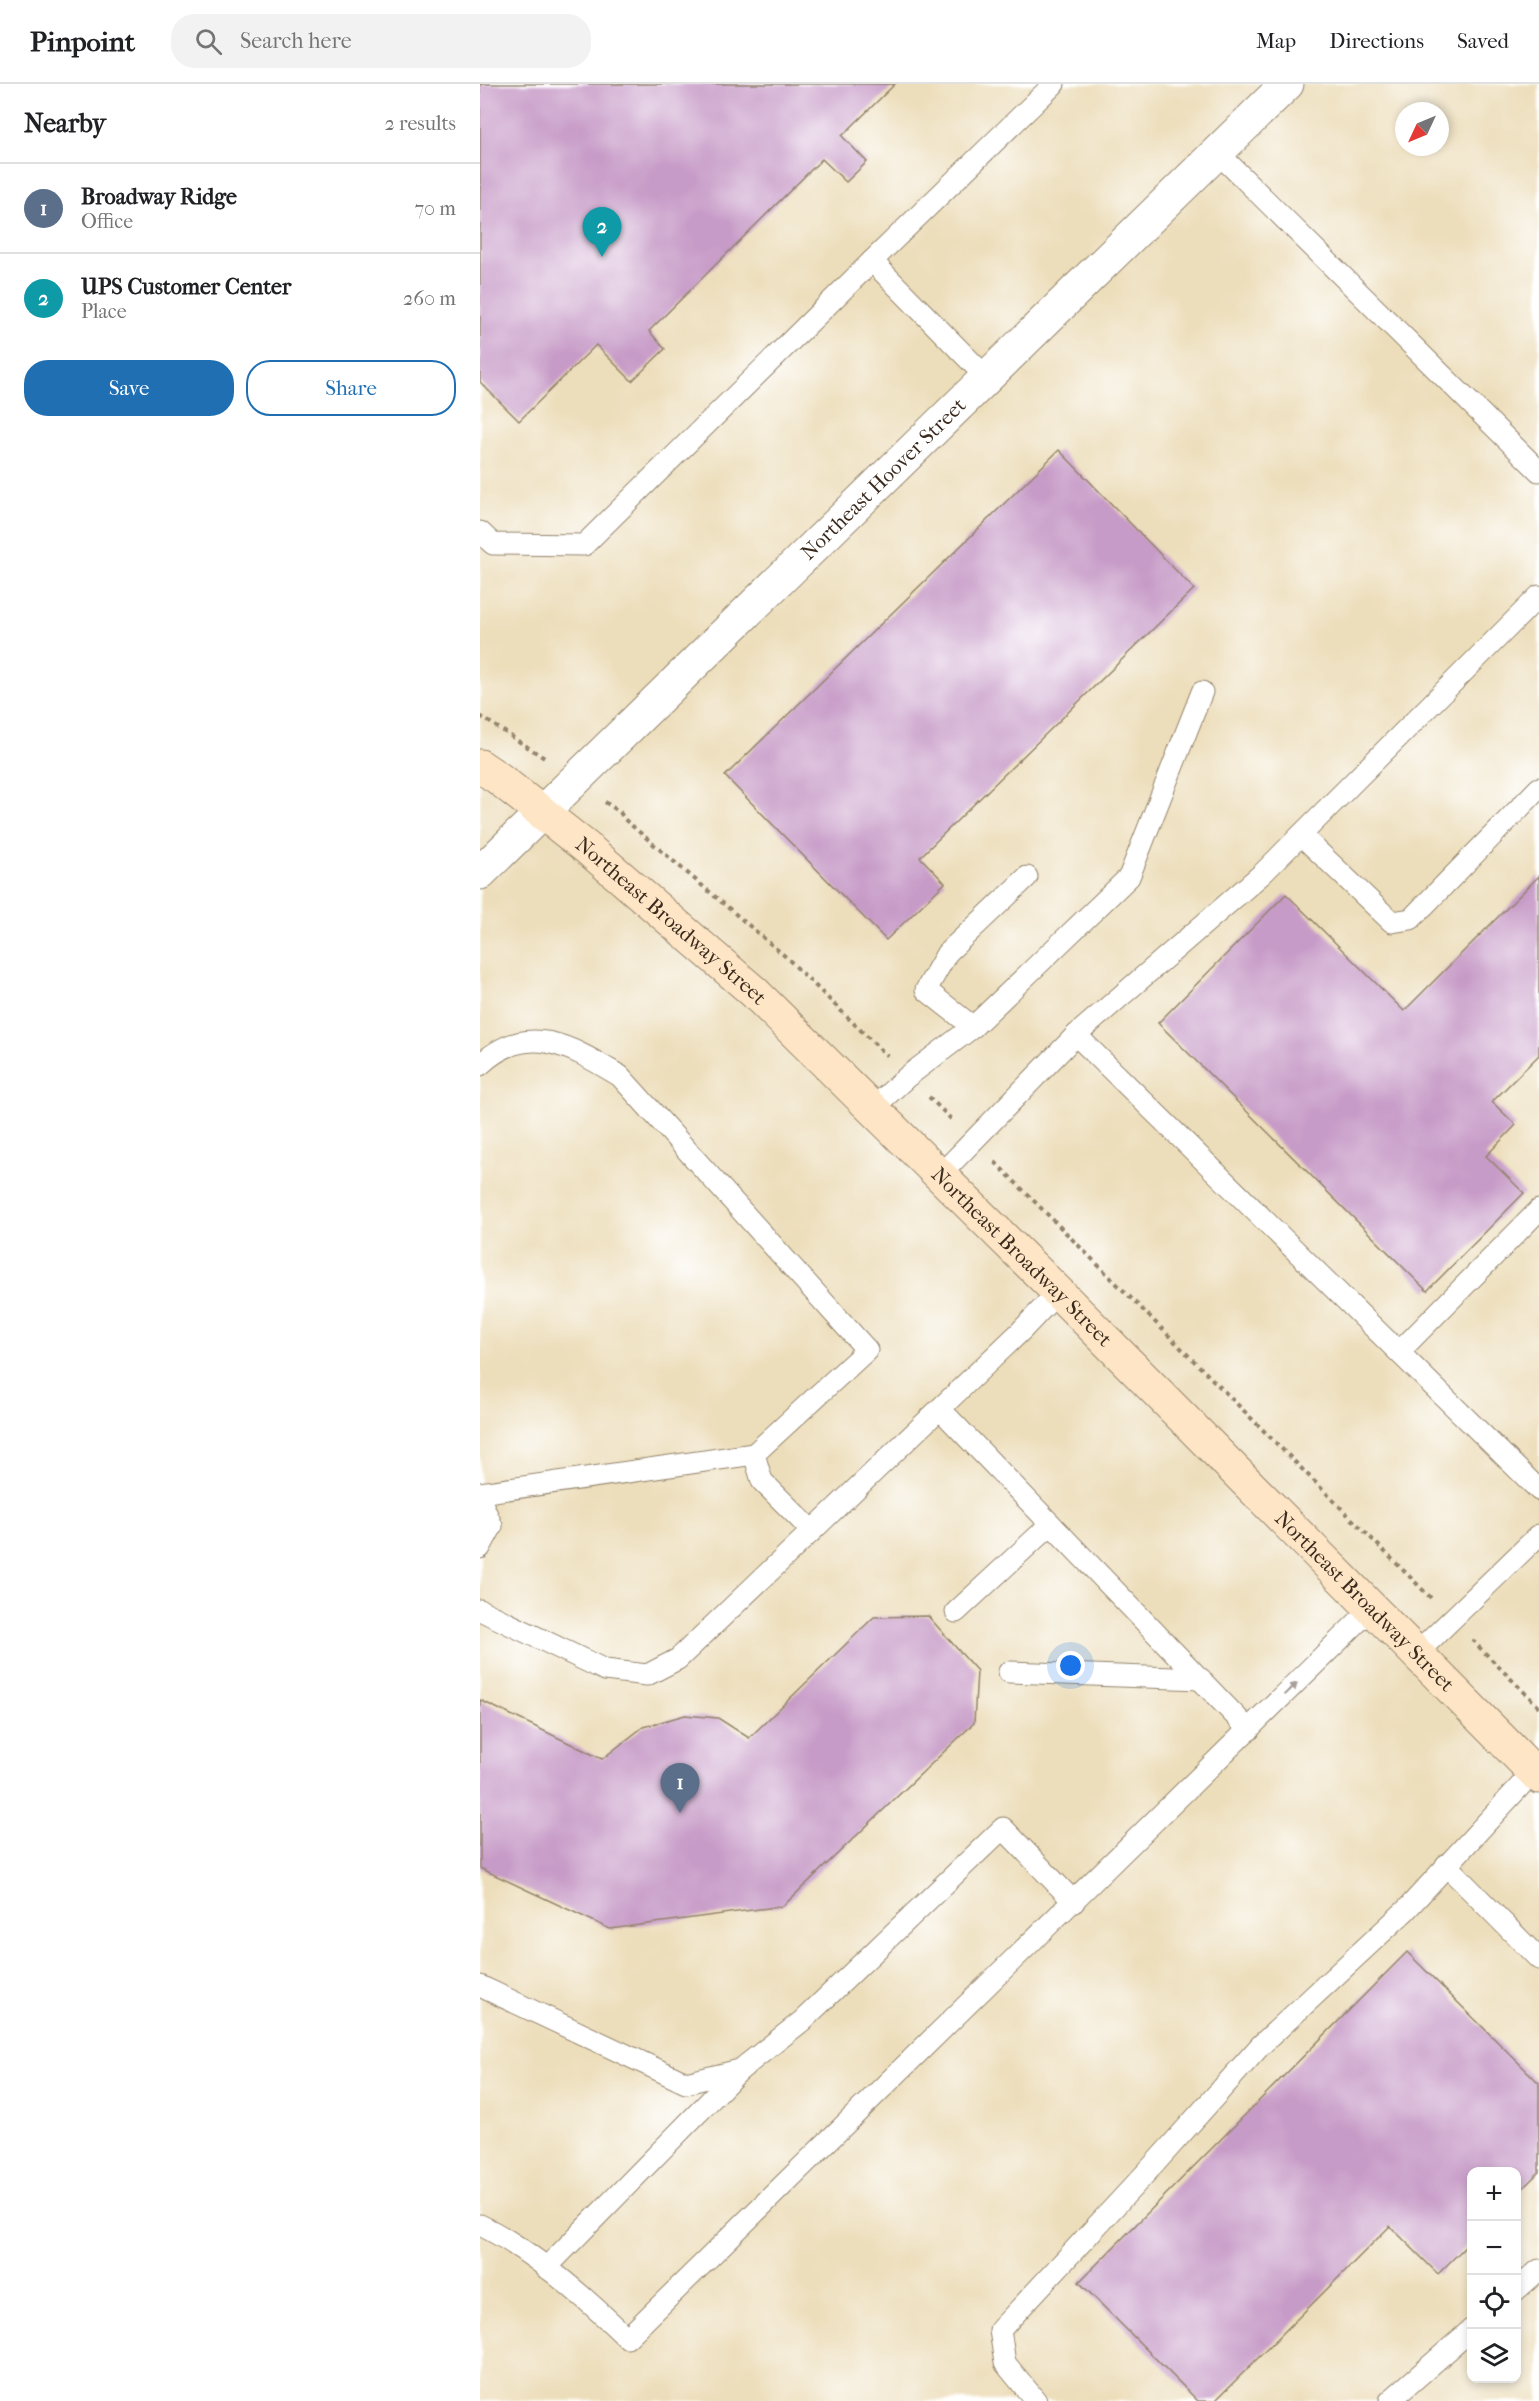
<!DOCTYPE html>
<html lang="en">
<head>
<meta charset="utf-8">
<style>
  body { margin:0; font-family:"IM FELL French Canon",serif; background:#f2f2f2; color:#202124 }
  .controls { position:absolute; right:18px; bottom:18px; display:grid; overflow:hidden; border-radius:12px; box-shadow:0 3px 9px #0003 }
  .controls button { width:54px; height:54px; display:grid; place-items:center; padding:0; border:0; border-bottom:2px solid #e0e0e0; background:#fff; color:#202124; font:30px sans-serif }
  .compass { position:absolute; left:915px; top:18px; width:54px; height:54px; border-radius:50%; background:#fff; box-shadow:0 3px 9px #0003; rotate:226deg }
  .you { position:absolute; left:591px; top:1582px; width:21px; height:21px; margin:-15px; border:4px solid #fff; border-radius:50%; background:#1a73e8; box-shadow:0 0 0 9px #1a73e833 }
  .badge { display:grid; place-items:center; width:39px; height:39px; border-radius:50%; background:#1f6fb2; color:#fff; font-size:20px; font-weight:700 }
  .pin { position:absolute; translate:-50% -50px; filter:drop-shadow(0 2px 3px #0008) }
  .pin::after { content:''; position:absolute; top:32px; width:21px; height:18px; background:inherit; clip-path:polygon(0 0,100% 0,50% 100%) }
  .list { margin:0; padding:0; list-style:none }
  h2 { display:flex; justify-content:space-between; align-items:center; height:78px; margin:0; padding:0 24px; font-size:26px }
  h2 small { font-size:20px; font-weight:400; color:#757577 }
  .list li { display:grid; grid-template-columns:39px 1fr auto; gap:18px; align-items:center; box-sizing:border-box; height:90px; padding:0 24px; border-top:2px solid #e0e0e0 }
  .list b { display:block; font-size:22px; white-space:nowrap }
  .list p { margin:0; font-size:20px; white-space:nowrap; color:#757577 }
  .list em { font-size:20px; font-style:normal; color:#757577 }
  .actions { display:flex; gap:12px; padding:18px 24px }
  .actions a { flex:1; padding:14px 0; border:2px solid #1f6fb2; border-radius:24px; text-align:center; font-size:21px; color:#1f6fb2 }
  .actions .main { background:#1f6fb2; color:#fff }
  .icon { flex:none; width:33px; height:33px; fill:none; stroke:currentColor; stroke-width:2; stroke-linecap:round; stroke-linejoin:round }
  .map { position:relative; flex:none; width:1059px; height:2317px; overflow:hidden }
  header { display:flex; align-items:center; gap:36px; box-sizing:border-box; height:84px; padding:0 30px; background:#fff; border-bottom:2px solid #e0e0e0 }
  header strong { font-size:28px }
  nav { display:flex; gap:33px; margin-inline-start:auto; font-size:21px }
  .search { width:420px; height:54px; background:#f2f2f2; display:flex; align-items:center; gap:15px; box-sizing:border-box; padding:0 21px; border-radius:24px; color:#757577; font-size:22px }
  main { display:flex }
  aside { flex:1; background:#fff }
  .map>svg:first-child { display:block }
  .building { fill:#c79bc7 }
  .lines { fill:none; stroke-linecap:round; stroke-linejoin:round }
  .service-casing { stroke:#94846c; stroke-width:23 }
  .minor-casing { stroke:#94846c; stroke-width:35 }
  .secondary-casing { stroke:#94846c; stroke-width:35 }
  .path { stroke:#94846c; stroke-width:4; stroke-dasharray:4.5 4.5; stroke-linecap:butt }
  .service { stroke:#fff; stroke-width:21 }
  .minor { stroke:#fff; stroke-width:33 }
  .secondary { stroke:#fde5c5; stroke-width:33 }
  .oneway { fill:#a79f9a }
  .labels { text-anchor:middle; stroke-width:4.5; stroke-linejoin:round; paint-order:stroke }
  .street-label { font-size:21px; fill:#3b2a1e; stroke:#fff }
</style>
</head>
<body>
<header>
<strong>Pinpoint</strong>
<div class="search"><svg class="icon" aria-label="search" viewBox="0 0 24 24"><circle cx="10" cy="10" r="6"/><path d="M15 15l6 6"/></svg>Search here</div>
<nav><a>Map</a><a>Directions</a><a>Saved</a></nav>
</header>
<main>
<aside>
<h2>Nearby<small>2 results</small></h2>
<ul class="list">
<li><span class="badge" style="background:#5c6f8a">1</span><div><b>Broadway Ridge</b><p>Office</p></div><em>70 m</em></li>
<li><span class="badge" style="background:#0f9aa8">2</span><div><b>UPS Customer Center</b><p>Place</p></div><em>260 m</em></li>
</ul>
<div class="actions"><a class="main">Save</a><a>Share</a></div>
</aside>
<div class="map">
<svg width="1059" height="2317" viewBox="0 0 1059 2317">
  <rect width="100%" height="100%" fill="#fff"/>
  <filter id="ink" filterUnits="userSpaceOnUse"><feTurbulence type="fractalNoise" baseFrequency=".0167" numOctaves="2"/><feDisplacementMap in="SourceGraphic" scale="12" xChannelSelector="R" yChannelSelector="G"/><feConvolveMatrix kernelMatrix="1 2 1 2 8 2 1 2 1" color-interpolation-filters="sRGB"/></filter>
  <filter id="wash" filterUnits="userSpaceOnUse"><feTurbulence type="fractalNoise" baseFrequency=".008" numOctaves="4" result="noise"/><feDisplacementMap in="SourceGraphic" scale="24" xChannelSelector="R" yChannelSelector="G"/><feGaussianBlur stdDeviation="1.35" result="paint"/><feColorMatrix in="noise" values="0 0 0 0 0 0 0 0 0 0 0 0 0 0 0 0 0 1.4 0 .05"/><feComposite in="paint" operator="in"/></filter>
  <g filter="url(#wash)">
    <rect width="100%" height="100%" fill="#eddebb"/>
    <g id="blocks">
      <g class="building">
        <path d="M0 0H415L362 52 387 78 366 98 342 75 169 247 185 265 152 297 116 261 39 337 0 298Z"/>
        <path d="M579 366 714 505 440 773 465 799 406 856 245 692Z"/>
        <path d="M1059 792V971L1012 1018 1036 1041 1006 1072 1044 1109 947 1207 678 939 806 810 924 927Z"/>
        <path d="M448 1532 497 1587 494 1639 303 1822 130 1845 0 1784V1616L122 1675 163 1643 205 1631 238 1634 269 1654 394 1533Z"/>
        <path d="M927 1868 1059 1999V2088L1036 2111V2088H992V2156L958 2190 910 2142 735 2317H718L599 2198Z"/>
      </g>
    </g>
  </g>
  <g filter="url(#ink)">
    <use href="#blocks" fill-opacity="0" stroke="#94846c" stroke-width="1.5"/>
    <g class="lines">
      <defs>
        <g id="service">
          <path d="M737 68 1059 387"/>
          <path d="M507 294 392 177 574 0"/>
          <path d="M0 448 13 460 104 461 392 177"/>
          <path d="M821 751 912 838 931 835 1059 704"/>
          <path d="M493 943 446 906 467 869 547 793"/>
          <path d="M596 951 783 789 1059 512"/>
          <path d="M0 981C48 935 93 964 140 992L387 1266 274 1370 282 1397 332 1447"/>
          <path d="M393 1024 428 992 493 943 649 793 722 608"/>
          <path d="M459 1092 596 951 1059 1406"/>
          <path d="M919 1268 1059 1126"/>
          <path d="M460 1325 769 1646"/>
          <path d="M0 1409 274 1370"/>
          <path d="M0 1415 12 1442 0 1464"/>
          <path d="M0 1526 125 1586 167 1591 198 1575 541 1247 578 1208"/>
          <path d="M476 1528 571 1440"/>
          <path d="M937 1569 1059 1451"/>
          <path d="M529 1588 721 1595"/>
          <path d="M966 1781 1059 1875"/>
          <path d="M0 1902 206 1999 260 1986 322 1937 523 1744 594 1818"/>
          <path d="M0 2141C50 2165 107 2215 147 2254L892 1524"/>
          <path d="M66 2184 260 1986"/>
          <path d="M1036 2206 1059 2186"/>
          <path d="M556 2317 525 2279 520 2246 677 2077 781 1961 926 1826 1054 1687"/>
          <path d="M910 2317 992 2245"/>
        </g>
        <g id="minor">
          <path id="s1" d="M0 789 807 0"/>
        </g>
        <g id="secondary">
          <path id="s2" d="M0 682 18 694 107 764 274 908 578 1208 1059 1693"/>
        </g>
      </defs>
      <use href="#service" class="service-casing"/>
      <use href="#minor" class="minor-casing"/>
      <use href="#secondary" class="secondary-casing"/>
      <g class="path">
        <path d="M0 632 66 675"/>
        <path d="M125 718 140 728 144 735 306 873 407 972"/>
        <path d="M449 1013 471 1035"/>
        <path d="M515 1078 951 1514"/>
        <path d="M992 1556 1059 1623"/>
      </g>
      <use href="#service" class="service"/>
      <use href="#minor" class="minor"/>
      <use href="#secondary" class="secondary"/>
    </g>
    <defs><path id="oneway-solid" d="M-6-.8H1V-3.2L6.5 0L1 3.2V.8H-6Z" transform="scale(1.5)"/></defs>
    <use class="oneway" href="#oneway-solid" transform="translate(811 1605) rotate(-44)"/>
  </g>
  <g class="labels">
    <g class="street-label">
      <text dy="7" stroke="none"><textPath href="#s1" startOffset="564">Northeast Hoover Street</textPath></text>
      <text dy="7" stroke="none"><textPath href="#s2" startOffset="246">Northeast Broadway Street</textPath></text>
      <text dy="7" stroke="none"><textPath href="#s2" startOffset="732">Northeast Broadway Street</textPath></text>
      <text dy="7" stroke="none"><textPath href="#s2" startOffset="1218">Northeast Broadway Street</textPath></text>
    </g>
  </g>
</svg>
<div class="controls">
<button>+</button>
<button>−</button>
<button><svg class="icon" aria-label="locate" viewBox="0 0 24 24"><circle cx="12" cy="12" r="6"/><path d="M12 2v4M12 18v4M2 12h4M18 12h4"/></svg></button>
<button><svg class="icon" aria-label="layers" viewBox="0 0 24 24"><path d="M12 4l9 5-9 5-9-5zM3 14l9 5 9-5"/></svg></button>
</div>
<svg class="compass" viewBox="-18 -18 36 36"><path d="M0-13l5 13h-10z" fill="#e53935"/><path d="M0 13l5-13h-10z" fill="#757577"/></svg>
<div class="you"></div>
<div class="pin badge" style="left:200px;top:1729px;background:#5c6f8a">1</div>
<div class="pin badge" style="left:122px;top:173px;background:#0f9aa8">2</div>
</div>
</main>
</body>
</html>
